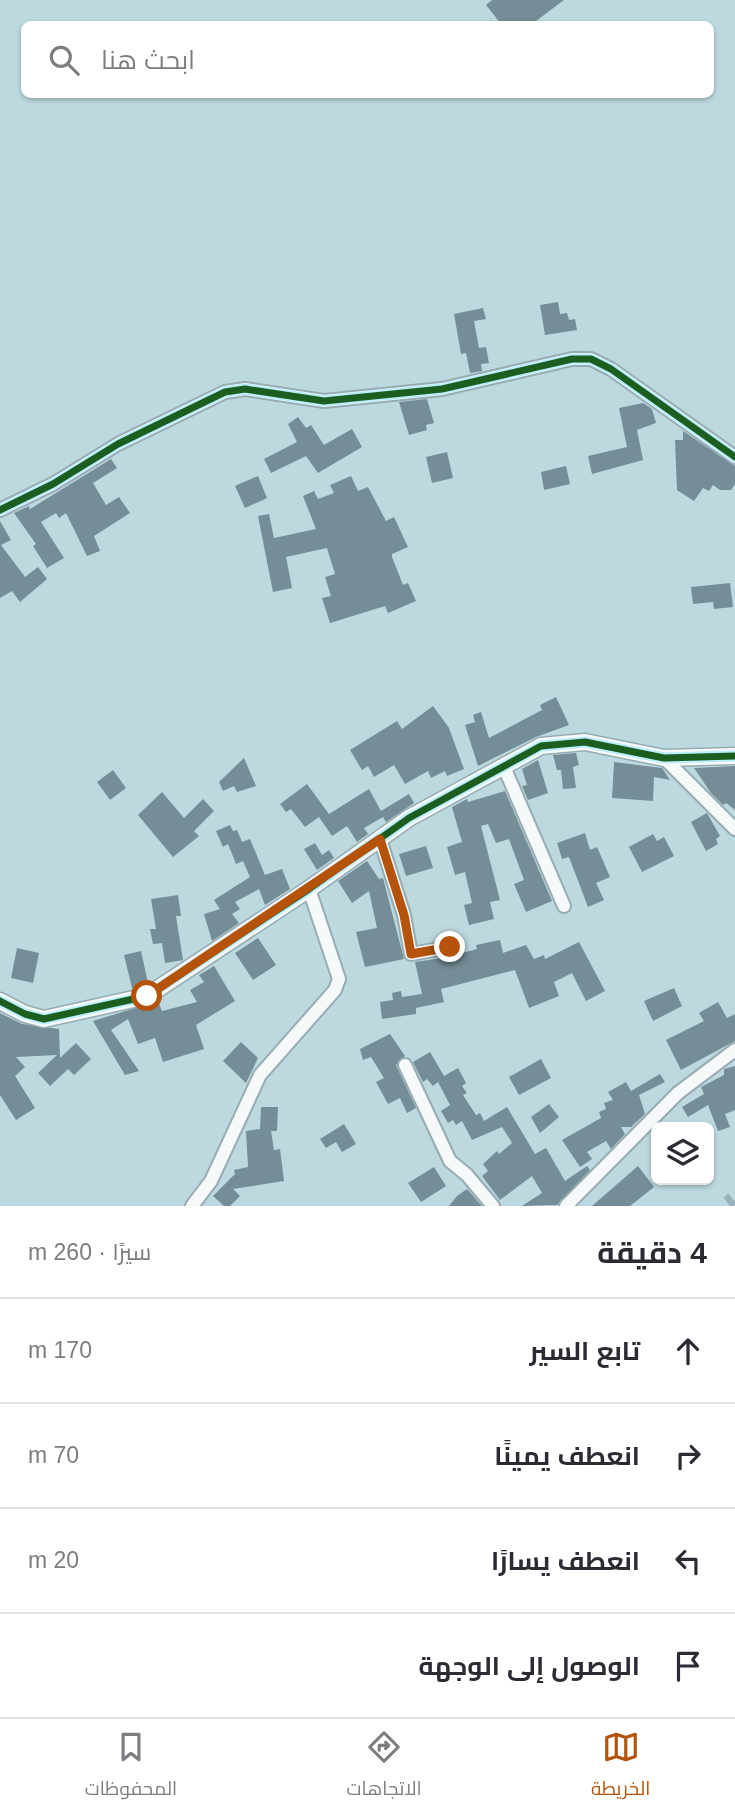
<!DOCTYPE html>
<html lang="ar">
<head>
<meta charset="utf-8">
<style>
  body { margin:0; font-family:Helvetica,Cairo,sans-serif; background:#f2f2f3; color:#2b2b33; direction:rtl }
  .controls { position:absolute; right:21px; bottom:21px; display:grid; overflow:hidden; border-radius:10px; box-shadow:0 2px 5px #0004 }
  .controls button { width:63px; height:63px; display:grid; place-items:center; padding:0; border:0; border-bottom:2px solid #e1e1e2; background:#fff; color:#2b2b33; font:35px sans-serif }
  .stop { position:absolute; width:21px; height:21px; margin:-16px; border:5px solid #b45309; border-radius:50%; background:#fff }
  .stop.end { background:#b45309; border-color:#fff; box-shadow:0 2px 7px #0008 }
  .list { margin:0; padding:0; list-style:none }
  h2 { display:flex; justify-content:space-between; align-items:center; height:91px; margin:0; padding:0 28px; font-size:30px }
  h2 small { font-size:23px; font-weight:400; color:#7c7c81 }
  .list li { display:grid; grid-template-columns:46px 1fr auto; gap:21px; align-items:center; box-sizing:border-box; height:105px; padding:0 28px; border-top:2px solid #e1e1e2 }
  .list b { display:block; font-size:26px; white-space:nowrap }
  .list em { font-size:23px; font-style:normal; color:#7c7c81 }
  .icon { flex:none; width:38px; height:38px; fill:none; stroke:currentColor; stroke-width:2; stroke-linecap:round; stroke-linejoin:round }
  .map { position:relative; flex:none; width:735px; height:1206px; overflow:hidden; direction:ltr }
  .search { position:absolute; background:#fff; box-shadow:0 2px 5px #0004; left:21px; right:21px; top:21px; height:77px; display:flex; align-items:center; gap:18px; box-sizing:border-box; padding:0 24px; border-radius:10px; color:#7c7c81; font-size:26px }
  .sheet { height:511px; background:#fff }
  nav { display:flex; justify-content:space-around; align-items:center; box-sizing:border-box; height:98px; border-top:2px solid #e1e1e2; background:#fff; font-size:19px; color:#7c7c81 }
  nav a { display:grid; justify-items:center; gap:4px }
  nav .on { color:#b45309 }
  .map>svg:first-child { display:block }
  .building { fill:#748d96 }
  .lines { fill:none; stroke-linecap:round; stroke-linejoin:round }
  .highway-tunnel { stroke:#98b2b9; stroke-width:21; stroke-dasharray:21 10; stroke-linecap:butt }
  .street-casing { stroke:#96acb2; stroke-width:16 }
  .secondary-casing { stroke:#96acb2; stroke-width:19 }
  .street { stroke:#f5f9fa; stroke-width:12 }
  .secondary { stroke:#f5f9fa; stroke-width:16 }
  .cycleway-casing { stroke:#bbeefd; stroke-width:11 }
  .cycleway { stroke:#1b5e20; stroke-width:7 }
  .route { stroke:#b45309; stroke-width:9 }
</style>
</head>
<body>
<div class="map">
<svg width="735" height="1206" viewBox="0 0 735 1206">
  <rect width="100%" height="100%" fill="#bdd9e0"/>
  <g class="building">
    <path d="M492 0H564L532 24H501L486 5Z"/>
    <path d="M558 302 560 314 567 313 569 320 575 319 577 330 545 335 540 305Z"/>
    <path d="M483 308 486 319 474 321 479 348 486 347 489 363 481 364 482 371 470 373 466 353 461 354 454 314Z"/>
    <path d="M427 399 434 423 426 425 427 430 409 435 399 402Z"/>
    <path d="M643 403 652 409 656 423 637 430 643 460 592 474 588 456 627 447 619 408Z"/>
    <path d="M298 417 306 428 311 425 324 445 352 429 362 447 318 473 306 456 271 473 264 459 297 442 288 424Z"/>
    <path d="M683 431 735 466V484L731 490H720L713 485 709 491 703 488 694 501 677 490 675 440H683Z"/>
    <path d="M447 452 453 478 432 483 426 457Z"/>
    <path d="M111 459 117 468 93 483 106 505 119 497 130 513 94 536 100 551 87 556 66 513 59 518 56 513 41 522 64 558 47 568 33 546 36 544 14 513 29 506 30 509Z"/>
    <path d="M566 466 570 484 544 490 541 472Z"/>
    <path d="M258 476 267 498 245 508 235 486Z"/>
    <path d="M351 476 358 491 368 487 386 521 394 517 408 547 392 554V557L403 585 408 583 416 601 388 613 385 606 330 623 322 598 331 596 325 577 335 574 327 548 286 557 292 588 273 592 258 516 269 514 274 538 316 529 303 496 314 491 318 499 334 493 330 485Z"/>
    <path d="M0 521 11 540 1 545 25 577 38 567 47 579 20 602 12 591 0 598Z"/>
    <path d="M730 583 733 607 714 609 713 602 693 604 691 587Z"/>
    <path d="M556 697 569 725 536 737 478 766 465 725 475 722 473 715 481 712 489 738 542 710 540 705Z"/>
    <path d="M433 706 449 728 464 769 447 776 445 771 431 778 428 771 405 784 394 765 374 777 368 766 362 770 350 750 397 721 402 729Z"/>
    <path d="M576 753 579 765 573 767 576 788 563 789 561 770H557L553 755Z"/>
    <path d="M244 758 256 786 237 792 234 786 223 791 219 782Z"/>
    <path d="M538 760 548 793 528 800 522 786 527 785 522 769Z"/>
    <path d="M614 762 662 768 670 780 654 777 653 801 612 798Z"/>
    <path d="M735 766V810L726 803 723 805 711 793 694 768Z"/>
    <path d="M113 770 126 788 110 800 97 782Z"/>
    <path d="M307 784 329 814 369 789 381 811 409 794 414 803 386 822 383 817 364 828 368 834 357 842 347 826 332 836 319 817 305 827 291 809 286 812 280 804Z"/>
    <path d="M505 791 552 901 526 912 514 884 524 880 509 839 496 843 488 824 481 826 500 900 490 902 494 919 469 925 464 905 472 903 465 872 455 875 447 847 462 842 452 807 467 799 468 802Z"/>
    <path d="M162 792 184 818 203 799 214 811 194 831 199 836 173 857 138 815Z"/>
    <path d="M707 813 720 836 716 839 718 844 706 851 691 822Z"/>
    <path d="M230 825 233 831 237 830 242 842 250 839 265 875 282 869 290 889 265 905 259 889 235 902 240 909 232 914 239 923 212 941 204 914 220 909 214 900 250 877 243 861 236 864 228 844 223 847 216 831Z"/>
    <path d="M585 833 590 850 597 847 610 877 596 883 604 900 588 907 569 857 562 859 557 843Z"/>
    <path d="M653 834 657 841 664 837 674 856 642 872 629 847Z"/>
    <path d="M315 843 322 855 329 850 334 858 317 870 304 849Z"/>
    <path d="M426 846 433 868 406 876 399 854Z"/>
    <path d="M367 861 379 879 383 878 404 959 365 967 356 932 377 928 369 891 352 903 338 881Z"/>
    <path d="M178 895 181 916H176L183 960 165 963 162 943 153 944 150 929H156L151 899Z"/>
    <path d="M258 938 276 965 253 980 235 953Z"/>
    <path d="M500 940 503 953 526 945 534 959 544 955 545 959 579 942 605 991 586 1001 572 973 554 982 559 996 529 1008 515 970 441 989 444 1002 416 1008V1014L382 1019 380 1002 393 1000 392 993 401 991 402 997 422 994 415 962 448 957 477 949 476 945Z"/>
    <path d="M17 948 39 953 33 983 11 978Z"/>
    <path d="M141 951 148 983 132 988 124 955Z"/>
    <path d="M214 966 235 1001 196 1025 204 1049 163 1062 155 1038 138 1044 128 1019 111 1030 139 1071 125 1075 93 1021 158 1001 162 1011 197 1002 190 990 204 982 199 975Z"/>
    <path d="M674 988 682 1006 653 1021 644 1001Z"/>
    <path d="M718 1002 727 1018 735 1014V1041L681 1070 666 1040 704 1021 699 1013Z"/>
    <path d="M0 1013 22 1024 59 1029 60 1058 76 1043 91 1059 74 1075 68 1069 50 1086 38 1073 57 1055 16 1057 25 1067 15 1076 35 1108 16 1120 0 1095Z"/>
    <path d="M390 1034 405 1056 396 1065 416 1108 407 1113 400 1098 388 1104 376 1082 384 1078 371 1057 363 1060 360 1049Z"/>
    <path d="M241 1042 258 1058 246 1083 223 1061Z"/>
    <path d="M430 1052 444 1076 458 1068 466 1083 462 1086 467 1093 463 1095 476 1115 480 1113 484 1121 507 1107 535 1154 546 1148 565 1181 587 1166 590 1170 557 1205 522 1206 542 1193 532 1176 500 1200 482 1176 488 1171 483 1164 497 1151 499 1154 512 1143 502 1127 472 1140 462 1121 456 1125 453 1120 448 1123 441 1111 450 1105 438 1082 433 1086 427 1079 423 1082 413 1062Z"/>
    <path d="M541 1059 551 1078 519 1095 509 1077Z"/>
    <path d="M735 1066V1110L725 1114 730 1127 718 1131 708 1105 688 1117 682 1107 704 1094 701 1087 724 1075V1069Z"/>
    <path d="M660 1074 665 1082 639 1095 645 1114 631 1127H621L625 1134 611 1149 606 1141 587 1152 592 1159 580 1167 562 1140 601 1118 599 1112 606 1109 604 1103 613 1100 608 1092 626 1082 631 1091Z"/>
    <path d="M549 1104 559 1117 540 1133 531 1117Z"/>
    <path d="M261 1107H278L277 1131H271L274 1150 280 1149 284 1181 233 1189 240 1196 230 1206H224L213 1196 235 1174 234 1170 248 1167 246 1131 260 1129Z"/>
    <path d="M344 1124 356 1144 342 1152 336 1142 326 1148 320 1139Z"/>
    <path d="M638 1166 654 1187 630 1206H592Z"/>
    <path d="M434 1167 446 1186 421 1202 408 1183Z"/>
    <path d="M467 1189 482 1206H449L457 1196Z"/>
  </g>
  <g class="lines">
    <path class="highway-tunnel" d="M730 1206 735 1202"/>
    <defs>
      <g id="street">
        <path d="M0 510 53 484 118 444 225 392 245 389 324 401 442 389 572 359H591L611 369 735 457"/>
        <path d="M664 758 735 829"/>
        <path d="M504 767 564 906"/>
        <path d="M380 839 404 915 411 954 450 947"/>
        <path d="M405 1065 450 1161 467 1175 493 1206"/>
        <path d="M192 1206 211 1181 260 1075 335 990 339 979 309 889"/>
        <path d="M566 1206 678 1093 735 1050"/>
      </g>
      <path id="secondary" d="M0 1001 25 1014 44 1019 147 996 309 889 409 818 541 746 585 742 664 758 735 756"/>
    </defs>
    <use href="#street" class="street-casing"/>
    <use href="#secondary" class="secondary-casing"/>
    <use href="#street" class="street"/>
    <use href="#secondary" class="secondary"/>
    <defs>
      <g id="cycleway">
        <path d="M0 510 53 484 118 444 225 392 245 389 324 401 442 389 572 359H591L611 369 735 457"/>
        <path d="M0 1001 25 1014 44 1019 147 996 309 889 409 818 541 746 585 742 664 758 735 756"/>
      </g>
    </defs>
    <use href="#cycleway" class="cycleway-casing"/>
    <use href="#cycleway" class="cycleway"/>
  </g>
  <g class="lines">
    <path class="route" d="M147 996 380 839 404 915 411 954 450 947"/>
  </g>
</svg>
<div class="controls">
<button><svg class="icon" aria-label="layers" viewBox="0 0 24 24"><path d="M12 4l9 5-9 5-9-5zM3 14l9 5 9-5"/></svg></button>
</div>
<div class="stop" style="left:147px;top:996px"></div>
<div class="stop end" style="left:450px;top:947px"></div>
<div class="search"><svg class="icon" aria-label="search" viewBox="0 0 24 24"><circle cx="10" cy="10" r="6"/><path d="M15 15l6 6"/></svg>ابحث هنا</div>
</div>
<section class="sheet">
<h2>4 دقيقة<small>سيرًا · 260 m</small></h2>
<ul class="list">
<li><svg class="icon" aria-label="ahead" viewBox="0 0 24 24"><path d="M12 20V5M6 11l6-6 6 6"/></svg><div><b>تابع السير</b></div><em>170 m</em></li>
<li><svg class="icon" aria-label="right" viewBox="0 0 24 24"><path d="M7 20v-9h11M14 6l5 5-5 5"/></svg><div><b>انعطف يمينًا</b></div><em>70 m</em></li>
<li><svg class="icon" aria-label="left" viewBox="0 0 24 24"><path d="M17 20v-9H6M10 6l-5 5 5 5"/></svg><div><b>انعطف يسارًا</b></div><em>20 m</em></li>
<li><svg class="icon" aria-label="arrive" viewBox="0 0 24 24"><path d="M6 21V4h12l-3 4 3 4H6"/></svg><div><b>الوصول إلى الوجهة</b></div></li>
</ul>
</section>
<nav>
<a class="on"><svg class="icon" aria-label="map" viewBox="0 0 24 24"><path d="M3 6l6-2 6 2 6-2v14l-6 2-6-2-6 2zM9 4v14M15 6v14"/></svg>الخريطة</a>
<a><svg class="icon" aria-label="directions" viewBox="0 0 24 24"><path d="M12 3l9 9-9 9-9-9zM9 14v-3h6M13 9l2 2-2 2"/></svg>الاتجاهات</a>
<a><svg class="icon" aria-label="saved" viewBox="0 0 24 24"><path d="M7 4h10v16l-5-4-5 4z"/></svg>المحفوظات</a>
</nav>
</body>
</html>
